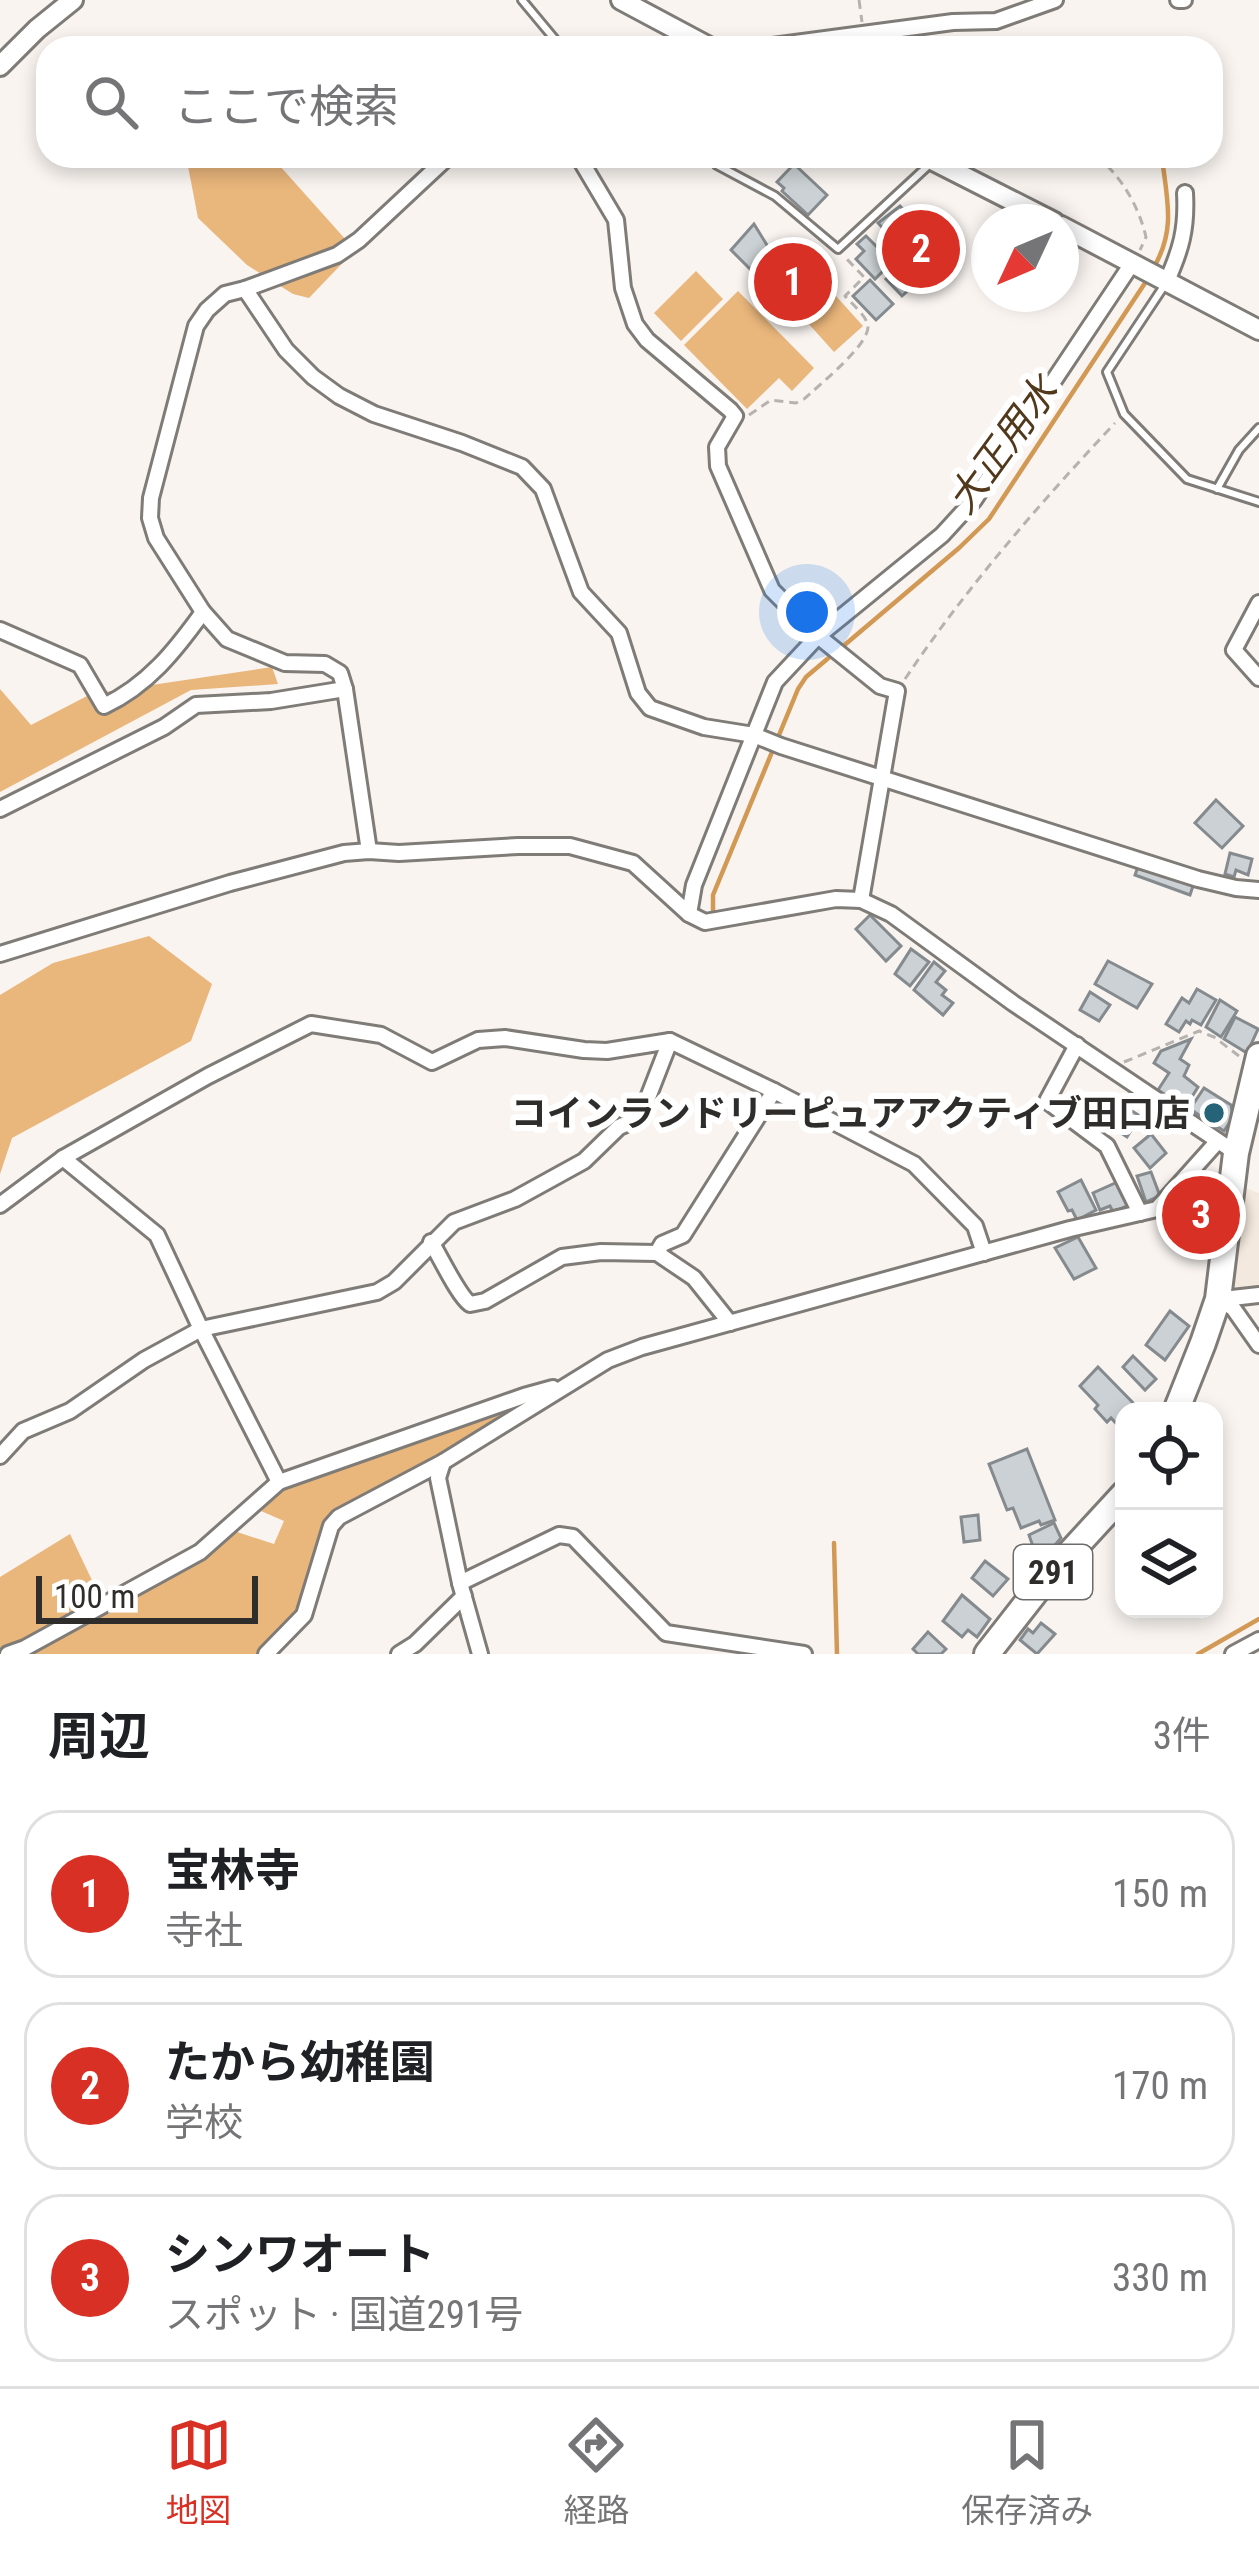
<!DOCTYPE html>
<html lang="ja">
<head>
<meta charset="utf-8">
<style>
  body { margin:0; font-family:"Roboto Condensed","Noto Sans JP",sans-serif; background:#f2f2f2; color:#202124 }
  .controls { position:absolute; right:36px; bottom:36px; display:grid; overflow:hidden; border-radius:24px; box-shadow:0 6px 18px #0003 }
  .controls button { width:108px; height:108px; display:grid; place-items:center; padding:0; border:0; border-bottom:3px solid #e0e0e0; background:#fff; color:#202124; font:60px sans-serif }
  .compass { position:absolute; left:971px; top:204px; width:108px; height:108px; border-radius:50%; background:#fff; box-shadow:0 6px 18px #0003; rotate:226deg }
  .scale { position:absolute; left:36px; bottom:30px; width:222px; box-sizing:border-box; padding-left:12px; border:6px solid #2e2d2b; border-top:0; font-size:33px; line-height:42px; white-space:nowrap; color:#2e2d2b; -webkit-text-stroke:9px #fff; paint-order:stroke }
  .you { position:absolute; left:807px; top:612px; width:42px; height:42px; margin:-30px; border:9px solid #fff; border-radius:50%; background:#1a73e8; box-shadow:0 0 0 18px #1a73e833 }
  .badge { display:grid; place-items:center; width:78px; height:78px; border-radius:50%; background:#d93025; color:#fff; font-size:39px; font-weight:700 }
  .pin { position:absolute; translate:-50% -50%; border:6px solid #fff; box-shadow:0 3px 12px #0006 }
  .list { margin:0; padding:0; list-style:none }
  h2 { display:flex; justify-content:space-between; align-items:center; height:156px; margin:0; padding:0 48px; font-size:51px }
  h2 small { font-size:39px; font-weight:400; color:#757577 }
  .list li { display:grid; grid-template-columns:78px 1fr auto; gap:36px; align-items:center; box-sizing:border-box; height:168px; margin:0 24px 24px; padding:0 24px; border:3px solid #e0e0e0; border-radius:36px }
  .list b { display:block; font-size:45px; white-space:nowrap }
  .list p { margin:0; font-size:39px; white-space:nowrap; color:#757577 }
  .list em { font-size:39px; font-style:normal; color:#757577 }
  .icon { flex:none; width:66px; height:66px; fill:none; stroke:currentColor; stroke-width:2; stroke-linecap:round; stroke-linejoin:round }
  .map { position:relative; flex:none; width:1259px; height:1654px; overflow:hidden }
  .search { position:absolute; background:#fff; box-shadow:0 6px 18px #0003; left:36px; right:36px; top:36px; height:132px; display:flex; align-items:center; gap:30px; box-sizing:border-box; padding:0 42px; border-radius:36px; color:#757577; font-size:45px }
  .sheet { height:732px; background:#fff }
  nav { display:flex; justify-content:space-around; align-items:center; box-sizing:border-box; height:168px; border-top:3px solid #e0e0e0; background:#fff; font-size:33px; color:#757577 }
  nav a { display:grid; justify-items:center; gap:6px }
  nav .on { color:#d93025 }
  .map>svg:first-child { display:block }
  .built { fill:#f3e9de }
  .green { fill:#e9b67c }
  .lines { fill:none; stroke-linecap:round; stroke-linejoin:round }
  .stream { stroke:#d29955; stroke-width:4.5 }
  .building { fill:#cbd1d4; stroke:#848a8d; stroke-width:3 }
  .lane-casing { stroke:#7f7b77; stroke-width:12 }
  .street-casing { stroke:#7f7b77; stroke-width:20 }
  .secondary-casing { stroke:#7f7b77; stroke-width:24 }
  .highway-casing { stroke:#7f7b77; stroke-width:30 }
  .path { stroke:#b6b2af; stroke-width:3; stroke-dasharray:9 6; stroke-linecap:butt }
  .lane { stroke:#fff; stroke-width:6 }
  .street { stroke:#fff; stroke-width:14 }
  .secondary { stroke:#fff; stroke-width:18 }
  .highway { stroke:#fff; stroke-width:24 }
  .poi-dot { fill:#256379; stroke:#fff; stroke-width:4.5 }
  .labels { text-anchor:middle; stroke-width:12; stroke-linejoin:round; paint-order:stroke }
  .shield { fill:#fff; stroke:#6d6c6b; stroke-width:3 }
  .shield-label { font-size:33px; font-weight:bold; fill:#2e2d2b }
  .poi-label { font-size:36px; font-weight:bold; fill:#2e2d2b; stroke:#fff; text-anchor:end }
  .water-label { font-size:39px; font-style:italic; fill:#52391c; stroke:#fff }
</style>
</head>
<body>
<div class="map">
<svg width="1259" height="1654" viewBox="0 0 1259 1654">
  <rect width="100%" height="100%" fill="#f9f4f0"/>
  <path class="built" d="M1242 1187 1259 1193V1290L1231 1294Z"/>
  <g class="green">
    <path d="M195 156H271L355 250 309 298 293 294 247 265 198 218 187 161Z"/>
    <path d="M696 271 723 299 681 341 654 313Z"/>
    <path d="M738 291 814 368 792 391 779 378 747 409 684 345Z"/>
    <path d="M836 296 863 326 834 352 807 322Z"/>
    <path d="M272 667 278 684 191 690 0 792V689L31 725 91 694Z"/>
    <path d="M149 936 212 984 191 1041 12 1138 0 1174V995L53 963Z"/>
    <path d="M523 1403 439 1458 328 1521 317 1540 306 1595 297 1615 257 1654H0V1577L70 1534 108 1614 192 1564 231 1530 274 1544 284 1521 261 1511 289 1484Z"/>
  </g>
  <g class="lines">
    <g class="stream">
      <path d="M1154 267C1176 229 1167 200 1162 158"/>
      <path d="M841 648 959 548 989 519 1149 277"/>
      <path d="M713 912V895L798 689 806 677 832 655"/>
      <path d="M834 1543 837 1654"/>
      <path d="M1198 1654 1259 1619"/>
    </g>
  </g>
  <g class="building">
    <path d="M794 164 827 195 808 215 782 191 784 188 777 182Z"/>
    <path d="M900 206 946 256 902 296 886 279 895 271 892 269 907 254 878 223Z"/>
    <path d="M754 224 770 250 750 269 731 250Z"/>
    <path d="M866 236 892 262 875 279 856 259 864 251 857 244Z"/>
    <path d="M780 242 793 256 798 252 831 285 801 317 785 301 779 306 765 292 771 287 767 283 770 279 755 268Z"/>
    <path d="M870 280 893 304 876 320 853 296Z"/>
    <path d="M1216 800 1243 826 1222 848 1195 823Z"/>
    <path d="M1230 853 1252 859 1248 875 1236 870 1234 877 1225 874Z"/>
    <path d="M1139 864 1194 883 1190 895 1135 875Z"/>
    <path d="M870 915 901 946 886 961 856 929Z"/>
    <path d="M911 949 929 962 910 986 895 974Z"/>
    <path d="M1108 961 1152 984 1137 1008 1095 984Z"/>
    <path d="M934 962 945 971 936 982 946 990 942 995 953 1003 943 1015 914 990Z"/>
    <path d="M1197 989 1216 1000 1201 1025 1192 1020 1190 1024 1186 1021 1179 1032 1166 1024 1182 998 1189 1003Z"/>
    <path d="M1090 992 1110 1005 1099 1021 1080 1010Z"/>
    <path d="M1220 1000 1237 1011 1221 1037 1206 1027Z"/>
    <path d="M1235 1017 1258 1029 1247 1053 1224 1039Z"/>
    <path d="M1191 1039 1180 1059 1189 1065 1184 1076 1198 1087 1185 1108 1158 1090 1169 1073 1154 1063 1161 1051Z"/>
    <path d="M1204 1088 1231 1105 1233 1117 1224 1131 1190 1109Z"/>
    <path d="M1098 1097 1116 1108 1119 1103 1140 1116 1127 1137 1088 1112Z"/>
    <path d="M1151 1134 1166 1153 1150 1168 1134 1148Z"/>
    <path d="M1151 1172 1160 1196 1146 1202 1137 1176Z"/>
    <path d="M1208 1176 1224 1180 1216 1235 1183 1230 1182 1200Z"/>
    <path d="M1081 1180 1096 1210 1077 1220 1072 1210 1068 1211 1058 1192Z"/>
    <path d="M1122 1180 1131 1204 1113 1212 1110 1206 1100 1210 1093 1193Z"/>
    <path d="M1078 1237 1096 1268 1074 1279 1055 1248Z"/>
    <path d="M1170 1311 1189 1326 1165 1360 1146 1345Z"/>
    <path d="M1133 1356 1156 1379 1145 1390 1123 1367Z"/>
    <path d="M1098 1367 1141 1411H1124V1432L1111 1418 1107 1422 1095 1409 1098 1405 1080 1386Z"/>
    <path d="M1027 1449 1055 1520 1041 1525 1039 1521 1021 1528 1013 1508 1007 1510 989 1464Z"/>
    <path d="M978 1515 980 1540 964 1542 961 1517Z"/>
    <path d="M1054 1523 1061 1538 1049 1552 1037 1558 1029 1535Z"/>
    <path d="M985 1561 1008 1579 993 1596 972 1578Z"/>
    <path d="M962 1595 990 1619 977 1637 968 1630 962 1637 943 1621Z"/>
    <path d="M1041 1623 1055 1634 1037 1654 1020 1640 1028 1629 1033 1633Z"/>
    <path d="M928 1632 946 1649 941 1654H918L913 1649Z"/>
  </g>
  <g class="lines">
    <defs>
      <g id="lane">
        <path d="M522 0 562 48"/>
        <path d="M713 156 717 165 775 196 838 249 931 163"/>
        <path d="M1164 286 1107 372 1124 414 1187 479 1259 502"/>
        <path d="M1217 489 1239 450 1259 428"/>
      </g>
      <g id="street">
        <path d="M1178 0H1184"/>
        <path d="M757 48 953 22 996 21 1055 0"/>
        <path d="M578 156 616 220 623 288 635 324 647 340 730 410 735 416 717 447 718 466 772 590 818 636 880 686 897 691 861 900"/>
        <path d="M1166 283C1181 250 1187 229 1185 193"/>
        <path d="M245 289 286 350 313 377 339 396 374 414 462 443 522 467 543 489 581 592 619 633 638 693 650 708 704 727 754 735 781 746 1198 879 1236 888 1259 890"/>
        <path d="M1259 603 1234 650 1259 678"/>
        <path d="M0 630 80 665 104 706C148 685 175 651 203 612"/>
        <path d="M0 809 164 727 196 705 271 701 345 689"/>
        <path d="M369 851 345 689 340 673 325 664 285 663 227 639 203 612 156 538 150 518 151 498 196 326 207 310 225 294 245 289 337 255 359 240 449 156"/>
        <path d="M689 914 694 885 775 682 818 636 942 535 974 500 1133 262"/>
        <path d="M0 954 230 883 344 853 369 851 399 853 518 846H570L633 863 689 914 705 922 836 899 861 900 891 914 1013 1003 1236 1153"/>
        <path d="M1077 1045 1047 1101 1107 1146 1140 1213"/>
        <path d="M63 1158 157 1235 201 1329 279 1482"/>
        <path d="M0 1205 63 1158 208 1076 311 1024 381 1035 432 1062 478 1040 505 1038 584 1050 607 1051 670 1041 774 1091 914 1164 975 1226 984 1253"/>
        <path d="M431 1242C441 1258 458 1295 470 1304L485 1301 562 1257 601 1252 657 1253 694 1278 730 1323"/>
        <path d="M657 1253 662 1244 683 1235 774 1091"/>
        <path d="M1218 1299 1233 1308 1259 1345"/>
        <path d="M1223 1299 1259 1295"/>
        <path d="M0 1456 23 1431 70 1411 144 1360 201 1329 377 1292 394 1282 454 1222 515 1199 584 1161 619 1127 635 1120 642 1113 670 1041"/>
        <path d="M443 1462 438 1478 460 1583 480 1654"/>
        <path d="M460 1583 559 1535 573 1537 666 1633 804 1654"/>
        <path d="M8 1654 25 1648 200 1552 279 1482 524 1396 553 1388"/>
        <path d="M266 1654 304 1615 331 1526 339 1517 443 1462 608 1360 642 1347 1070 1229 1157 1209 1217 1142"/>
        <path d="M399 1654 415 1644 464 1596"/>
        <path d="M1233 1654 1259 1640"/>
      </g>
      <g id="secondary">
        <path d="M621 0 711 48"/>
        <path d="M0 66 37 29 73 0"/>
        <path d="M924 156 1054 222"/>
        <path d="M1061 226 1259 330"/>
      </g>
      <g id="highway">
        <path d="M1176 1411 1203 1343 1218 1299 1236 1153 1259 1056"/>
        <path d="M987 1654 1044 1581 1124 1494"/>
      </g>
    </defs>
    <use href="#lane" class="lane-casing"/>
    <use href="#street" class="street-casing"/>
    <use href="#secondary" class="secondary-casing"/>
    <use href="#highway" class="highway-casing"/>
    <g class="path">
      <path d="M859 0 862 22"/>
      <path d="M1096 156C1121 175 1139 207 1146 237L1140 250"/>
      <path d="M749 415 771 400 796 403 804 399C818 386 868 346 868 327 868 317 851 303 845 296L864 277 843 255"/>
      <path d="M905 679C966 588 1040 503 1115 423"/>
      <path d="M1124 1062 1199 1031 1214 1037 1239 1056"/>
    </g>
    <use href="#lane" class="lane"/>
    <use href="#street" class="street"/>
    <use href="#secondary" class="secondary"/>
    <use href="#highway" class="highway"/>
  </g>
  <circle class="poi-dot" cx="1214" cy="1113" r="12"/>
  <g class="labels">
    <rect class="shield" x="1014" y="1545" width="78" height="54" rx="9"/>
    <g class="shield-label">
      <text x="1053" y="1584">291</text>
    </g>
    <g class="poi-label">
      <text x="1190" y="1126">コインランドリーピュアアクティブ田口店</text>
    </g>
    <g class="water-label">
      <text transform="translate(1002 445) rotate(-54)" y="14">大正用水</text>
    </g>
  </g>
</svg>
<div class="controls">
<button><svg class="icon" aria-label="locate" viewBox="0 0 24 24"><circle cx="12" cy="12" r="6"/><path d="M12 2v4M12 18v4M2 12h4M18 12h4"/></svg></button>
<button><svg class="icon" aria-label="layers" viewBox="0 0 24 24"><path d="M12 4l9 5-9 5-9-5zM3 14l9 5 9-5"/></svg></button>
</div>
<svg class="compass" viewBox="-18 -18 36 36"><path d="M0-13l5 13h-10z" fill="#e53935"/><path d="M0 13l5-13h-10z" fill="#757577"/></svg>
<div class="scale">100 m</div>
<div class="you"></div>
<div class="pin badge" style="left:793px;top:282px">1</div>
<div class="pin badge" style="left:921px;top:249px">2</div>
<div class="pin badge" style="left:1201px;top:1215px">3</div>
<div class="search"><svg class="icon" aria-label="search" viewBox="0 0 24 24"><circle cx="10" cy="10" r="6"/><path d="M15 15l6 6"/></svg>ここで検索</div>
</div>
<section class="sheet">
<h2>周辺<small>3件</small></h2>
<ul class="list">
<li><span class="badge">1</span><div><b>宝林寺</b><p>寺社</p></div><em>150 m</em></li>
<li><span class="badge">2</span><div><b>たから幼稚園</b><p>学校</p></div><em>170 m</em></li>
<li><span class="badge">3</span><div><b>シンワオート</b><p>スポット · 国道291号</p></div><em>330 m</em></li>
</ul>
</section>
<nav>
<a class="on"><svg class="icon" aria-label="map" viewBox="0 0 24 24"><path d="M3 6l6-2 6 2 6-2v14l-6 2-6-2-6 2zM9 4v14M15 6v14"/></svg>地図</a>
<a><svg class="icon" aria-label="directions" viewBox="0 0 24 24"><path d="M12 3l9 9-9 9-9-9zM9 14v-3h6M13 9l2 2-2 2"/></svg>経路</a>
<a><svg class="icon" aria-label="saved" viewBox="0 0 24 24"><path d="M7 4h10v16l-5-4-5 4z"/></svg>保存済み</a>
</nav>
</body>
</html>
